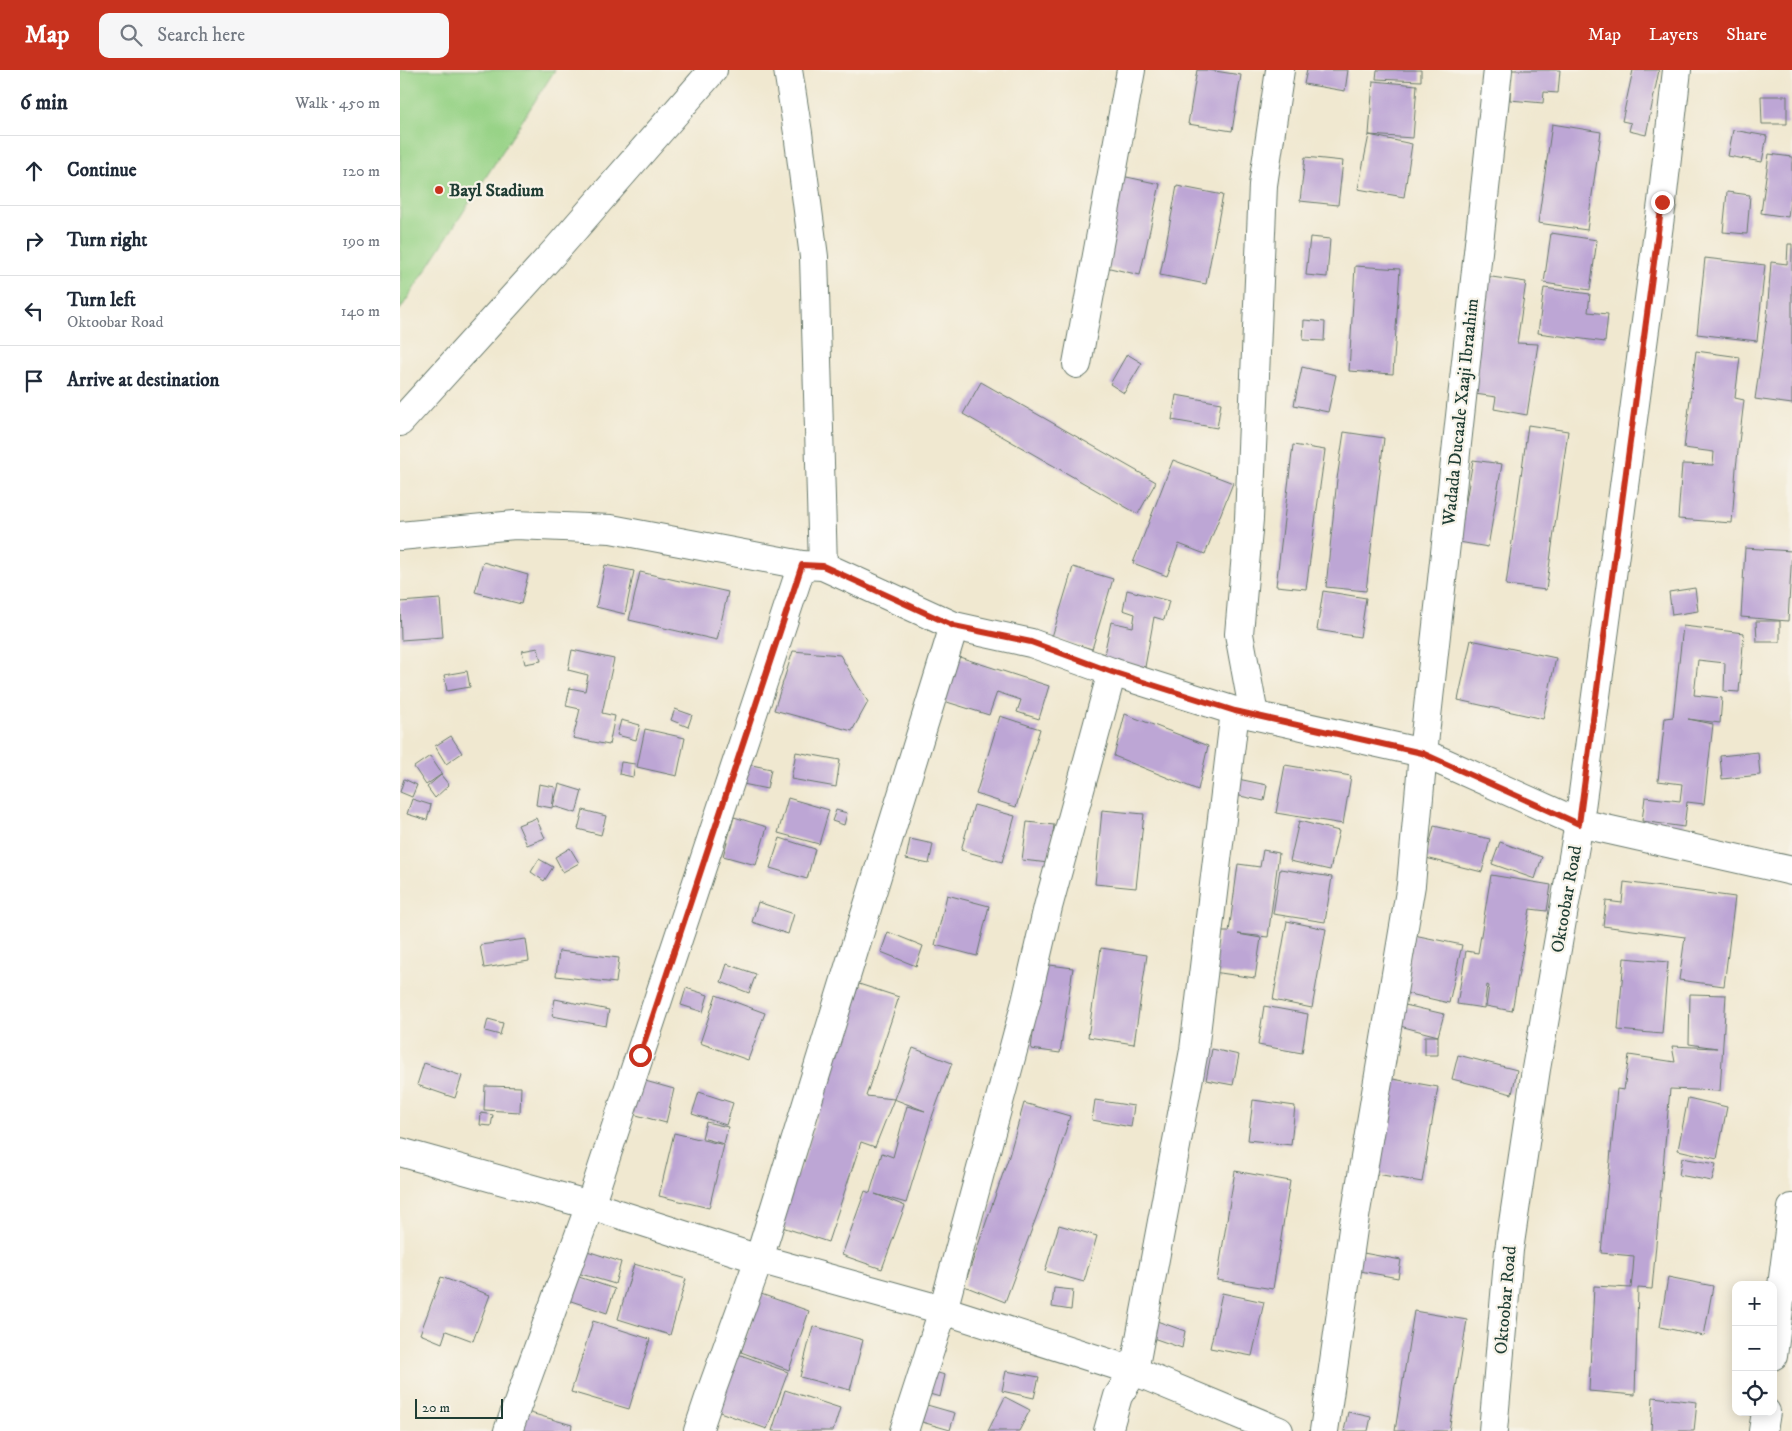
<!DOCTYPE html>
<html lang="en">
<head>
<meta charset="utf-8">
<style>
  body { margin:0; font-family:"IM FELL DW Pica",serif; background:#f6f6f7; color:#1f2937 }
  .controls { position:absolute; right:15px; bottom:15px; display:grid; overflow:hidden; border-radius:10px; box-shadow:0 2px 12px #0003 }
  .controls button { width:45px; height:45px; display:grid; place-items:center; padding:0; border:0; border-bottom:1px solid #e0e1e3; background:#fff; color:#1f2937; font:25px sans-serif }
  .scale { position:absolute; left:15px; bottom:12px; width:88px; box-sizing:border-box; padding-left:5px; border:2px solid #1f3d34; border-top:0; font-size:14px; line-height:18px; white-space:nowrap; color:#1f3d34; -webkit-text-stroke:4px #f7f3e8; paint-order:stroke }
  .stop { position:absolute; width:15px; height:15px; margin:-11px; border:4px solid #c8321e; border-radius:50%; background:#fff }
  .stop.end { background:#c8321e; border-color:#fff; box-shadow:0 1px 5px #0008 }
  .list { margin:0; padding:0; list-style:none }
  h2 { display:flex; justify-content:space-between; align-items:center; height:65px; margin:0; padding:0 20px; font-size:21px }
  h2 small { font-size:16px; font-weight:400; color:#747a83 }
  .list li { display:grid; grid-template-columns:32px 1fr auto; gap:15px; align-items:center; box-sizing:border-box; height:70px; padding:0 20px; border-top:1px solid #e0e1e3 }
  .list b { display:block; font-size:19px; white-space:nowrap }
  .list p { margin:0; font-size:16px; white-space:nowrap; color:#747a83 }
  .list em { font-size:16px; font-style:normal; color:#747a83 }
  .icon { flex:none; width:28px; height:28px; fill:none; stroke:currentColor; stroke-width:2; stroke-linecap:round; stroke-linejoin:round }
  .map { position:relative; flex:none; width:1392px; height:1361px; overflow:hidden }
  header { display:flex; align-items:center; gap:30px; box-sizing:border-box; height:70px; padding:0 25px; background:#c8321e; color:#fff }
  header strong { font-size:24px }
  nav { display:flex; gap:28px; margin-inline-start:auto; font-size:18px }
  .search { width:350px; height:45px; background:#f6f6f7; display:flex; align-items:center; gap:12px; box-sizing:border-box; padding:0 18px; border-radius:10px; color:#747a83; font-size:19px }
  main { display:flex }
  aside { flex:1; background:#fff }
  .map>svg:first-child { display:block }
  .green { fill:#98d387; stroke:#5c885e }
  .building { fill:#bda6d5 }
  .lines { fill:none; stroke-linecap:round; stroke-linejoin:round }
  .minor-casing { stroke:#68796b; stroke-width:30 }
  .tertiary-casing { stroke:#68796b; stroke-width:30 }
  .minor { stroke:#fff; stroke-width:28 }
  .tertiary { stroke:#fff; stroke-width:28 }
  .route { stroke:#c8321e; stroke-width:6 }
  .poi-dot { fill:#c8321e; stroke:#f7f3e8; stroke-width:2 }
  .labels { text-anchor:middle; stroke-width:4.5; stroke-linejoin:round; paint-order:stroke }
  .poi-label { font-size:18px; font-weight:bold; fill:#1f3d34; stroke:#f7f3e8; text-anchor:start }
  .street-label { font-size:18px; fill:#1f3d34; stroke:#f7f3e8 }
</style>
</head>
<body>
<header>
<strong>Map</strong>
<div class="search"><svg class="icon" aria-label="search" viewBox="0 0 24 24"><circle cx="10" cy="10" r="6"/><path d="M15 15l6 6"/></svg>Search here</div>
<nav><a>Map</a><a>Layers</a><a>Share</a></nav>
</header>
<main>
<aside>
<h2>6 min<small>Walk · 450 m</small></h2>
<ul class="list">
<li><svg class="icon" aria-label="ahead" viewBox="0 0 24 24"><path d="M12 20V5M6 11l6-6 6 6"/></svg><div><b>Continue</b></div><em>120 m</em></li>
<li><svg class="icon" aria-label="right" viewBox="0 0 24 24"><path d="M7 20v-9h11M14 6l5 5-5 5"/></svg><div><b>Turn right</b></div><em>190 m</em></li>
<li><svg class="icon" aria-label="left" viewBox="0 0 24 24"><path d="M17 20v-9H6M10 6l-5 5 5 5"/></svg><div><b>Turn left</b><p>Oktoobar Road</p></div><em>140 m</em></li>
<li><svg class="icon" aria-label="arrive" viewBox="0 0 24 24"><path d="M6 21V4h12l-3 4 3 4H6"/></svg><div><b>Arrive at destination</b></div></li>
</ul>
</aside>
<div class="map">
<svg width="1392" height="1361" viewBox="0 0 1392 1361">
  <rect width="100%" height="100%" fill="#f7f3e8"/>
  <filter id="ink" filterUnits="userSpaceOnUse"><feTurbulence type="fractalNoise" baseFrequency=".02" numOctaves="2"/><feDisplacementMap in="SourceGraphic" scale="10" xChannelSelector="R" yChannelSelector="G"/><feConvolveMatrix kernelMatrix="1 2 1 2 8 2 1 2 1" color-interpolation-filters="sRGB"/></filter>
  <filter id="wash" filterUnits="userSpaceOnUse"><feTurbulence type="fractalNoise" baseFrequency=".0096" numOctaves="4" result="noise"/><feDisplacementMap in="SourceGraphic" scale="20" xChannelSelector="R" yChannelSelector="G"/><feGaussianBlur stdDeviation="1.12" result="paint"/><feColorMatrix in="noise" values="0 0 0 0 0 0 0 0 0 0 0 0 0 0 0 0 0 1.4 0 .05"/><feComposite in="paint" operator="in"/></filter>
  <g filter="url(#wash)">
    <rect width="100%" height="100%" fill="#f0e8d0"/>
    <path class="green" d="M0 0H155L0 240Z"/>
    <g id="blocks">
      <g class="building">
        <path d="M797 0H808L841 5 832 61 788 54Z"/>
        <path d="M907 0H948L945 21 904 14Z"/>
        <path d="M977 0H1021V11L976 9Z"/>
        <path d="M1111 0H1160L1158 23 1144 22 1143 33 1110 30Z"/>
        <path d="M1233 0H1259L1246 65 1229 61 1231 53 1222 51Z"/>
        <path d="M973 11 1017 15 1013 68 969 65 1012 74 1004 127 958 119 969 65Z"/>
        <path d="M1361 26H1387V54H1362Z"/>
        <path d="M1152 54 1201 62 1187 160 1138 153Z"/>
        <path d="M1333 60 1367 66 1362 92 1328 86Z"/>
        <path d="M1369 84 1392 87V117L1388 147 1361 143Z"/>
        <path d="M905 87 943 91 938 135 900 131Z"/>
        <path d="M717 105 760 114 740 205 697 195Z"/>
        <path d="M777 116 823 125 806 214 760 205Z"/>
        <path d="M1327 122 1350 125 1347 164 1323 162Z"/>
        <path d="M1151 163 1197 170 1190 220 1144 213Z"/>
        <path d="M910 167 930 169 927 207 906 205Z"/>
        <path d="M1388 174H1392V334L1355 329 1367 246 1371 192 1387 194Z"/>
        <path d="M1305 188 1365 195 1357 271 1297 264Z"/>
        <path d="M955 196 1000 199 993 304 949 301Z"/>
        <path d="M1085 206 1126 212 1117 273 1138 274 1127 345 1094 339 1096 327 1068 323Z"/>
        <path d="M1144 218 1190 224 1188 242 1208 244 1205 272 1138 263Z"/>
        <path d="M904 250 925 252 924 271 903 270Z"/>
        <path d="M1296 281 1340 287 1335 328 1344 330 1336 398 1332 453 1278 449 1282 394 1313 395 1314 382 1284 378Z"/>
        <path d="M727 284 742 293 724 323 710 314Z"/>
        <path d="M902 297 936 305 928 342 894 335Z"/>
        <path d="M581 312 756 412 738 444 563 344Z"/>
        <path d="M776 325 821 333 817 358 772 350Z"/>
        <path d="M1128 355 1168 361 1146 520 1106 515Z"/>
        <path d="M944 362 984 368 966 521 926 517 937 409Z"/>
        <path d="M893 375 925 380 906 519 876 516Z"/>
        <path d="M773 390 833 413 805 484 779 474 767 506 733 493Z"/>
        <path d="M1073 390 1102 394 1088 477 1059 472Z"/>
        <path d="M1345 478 1392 481 1388 551 1341 547Z"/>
        <path d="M83 492 128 505 121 534 75 522Z"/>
        <path d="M205 495 234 501 225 544 196 537Z"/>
        <path d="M673 497 713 509 692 579 652 567Z"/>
        <path d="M240 502 328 522 317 570 229 550Z"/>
        <path d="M1295 518 1298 541 1272 545 1269 522Z"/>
        <path d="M727 520 769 531 764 550 754 547 745 597 703 589 711 552 733 557 735 544 723 540Z"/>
        <path d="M923 521 966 528 960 567 917 560Z"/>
        <path d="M40 529 43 567 1 570 0 532Z"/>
        <path d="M1356 551H1380V572H1357Z"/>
        <path d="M1283 556 1344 563 1339 622 1324 621 1325 593 1298 590 1294 625 1322 628 1320 653 1288 649 1313 654 1304 734 1287 732 1284 757 1242 751 1245 727 1280 731 1282 714 1258 711 1265 648 1273 647Z"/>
        <path d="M1071 570 1156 588 1143 649 1058 630Z"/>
        <path d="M138 578 141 591 125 594 122 581Z"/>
        <path d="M172 580 214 589 202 643 215 646 209 675 173 668 180 639 166 636 170 618 185 621 188 605 168 600Z"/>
        <path d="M393 581 440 585 468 632 452 661 374 640Z"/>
        <path d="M547 583 649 616 639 649 617 642 621 630 597 622 589 645 534 628Z"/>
        <path d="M67 601 70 617 47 621 44 605Z"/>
        <path d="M275 639 292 645 288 657 271 650Z"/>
        <path d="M725 644 808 676 798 720 714 686Z"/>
        <path d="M600 646 640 659 616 737 576 724Z"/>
        <path d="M221 650 240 655 236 670 217 665Z"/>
        <path d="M245 659 285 668 277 706 237 697Z"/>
        <path d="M51 666 62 683 46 694 35 676Z"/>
        <path d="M396 682 440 690 436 717 391 709Z"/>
        <path d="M1358 682 1360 705 1322 709 1320 686Z"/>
        <path d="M30 686 42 704 26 715 14 697Z"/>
        <path d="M221 692 235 694 233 707 219 704Z"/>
        <path d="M347 694 371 699 367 719 343 714Z"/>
        <path d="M885 695 951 706 943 754 876 743Z"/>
        <path d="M41 705 49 715 35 728 27 717Z"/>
        <path d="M4 709 17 715 12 727 0 722Z"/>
        <path d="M838 709 867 715 864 731 835 725Z"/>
        <path d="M139 714 155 717 152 738 136 735Z"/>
        <path d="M159 714 182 721 176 743 153 736Z"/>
        <path d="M388 728 429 740 419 774 378 763Z"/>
        <path d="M12 729 31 735 27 750 7 744Z"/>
        <path d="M574 735 615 746 602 792 561 780Z"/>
        <path d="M183 740 206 746 201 765 178 759Z"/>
        <path d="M436 740 447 743 444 755 432 751Z"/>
        <path d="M702 740 744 744 736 818 695 814Z"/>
        <path d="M334 747 367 757 356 795 323 786Z"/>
        <path d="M136 748 145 768 127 775 118 755Z"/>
        <path d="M899 751 939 761 930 800 890 791Z"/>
        <path d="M627 752 654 755 649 793 622 790Z"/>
        <path d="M1034 756 1090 769 1082 802 1026 788Z"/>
        <path d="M380 768 415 779 407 809 370 798Z"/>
        <path d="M510 769 533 774 529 794 506 789Z"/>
        <path d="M1100 772 1142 787 1135 809 1092 794Z"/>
        <path d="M170 778 179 793 163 802 155 787Z"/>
        <path d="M863 780 879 783 868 867 838 864 861 868 855 908 813 902 819 862H829L838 794 860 797Z"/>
        <path d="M139 789 153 797 144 811 131 802Z"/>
        <path d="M880 799 932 807 925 852 873 844Z"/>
        <path d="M1091 805 1151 815 1147 841 1130 839 1112 941 1086 936 1089 916 1087 915 1084 938 1057 934 1066 881 1078 883Z"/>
        <path d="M1224 812 1335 827 1324 916 1279 910 1285 867 1203 856 1206 831 1222 833Z"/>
        <path d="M547 825 589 836 577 886 535 875Z"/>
        <path d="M358 832 394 844 388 864 352 852Z"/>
        <path d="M887 851 926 859 912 938 873 930Z"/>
        <path d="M488 862 523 876 516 896 481 882Z"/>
        <path d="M1014 865 1062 875 1049 933 1001 922Z"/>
        <path d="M126 869 129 891 84 898 80 875Z"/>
        <path d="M701 878 747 885 734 974 688 967Z"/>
        <path d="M159 881 219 888 216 913 156 906Z"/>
        <path d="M1224 888 1268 892 1262 964 1218 960Z"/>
        <path d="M327 894 356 904 349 923 321 912Z"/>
        <path d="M642 894 673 898 660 983 631 979Z"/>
        <path d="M459 914 499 927 466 1026 494 1029 475 1077 461 1072 428 1172 373 1154 404 1090 426 1013Z"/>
        <path d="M286 918 308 925 303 942 281 935Z"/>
        <path d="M1290 924 1326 925 1320 1021 1270 1019 1252 1219 1238 1218 1235 1325 1189 1321 1194 1216 1231 1218 1233 1200 1234 1186 1201 1183 1217 1019 1224 1020 1229 985 1275 992 1272 976 1317 978 1289 974Z"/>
        <path d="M316 925 365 943 348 990 300 973Z"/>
        <path d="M155 929 209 940 206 956 152 946Z"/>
        <path d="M1005 935 1044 944 1038 966V985H1025V966H1038L1000 956Z"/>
        <path d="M864 936 908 944 902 983 858 975Z"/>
        <path d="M88 949 103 953 100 965 85 961Z"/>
        <path d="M513 978 552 993 533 1044 506 1133 475 1124 505 1136 482 1199 442 1185 465 1121 470 1123 482 1083 493 1087 507 1036 525 1041 494 1029Z"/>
        <path d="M812 979 839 985 833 1015 806 1010Z"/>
        <path d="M1058 985 1117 1000 1112 1024 1052 1009Z"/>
        <path d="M24 993 62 1006 55 1028 17 1015Z"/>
        <path d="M987 1008 1038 1017 1022 1112 971 1103Z"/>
        <path d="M238 1009 274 1019 266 1053 229 1043Z"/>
        <path d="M85 1016 121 1017 120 1042 84 1040Z"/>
        <path d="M299 1022 333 1033 326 1055 292 1044Z"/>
        <path d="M1288 1028 1327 1037 1317 1089 1278 1080Z"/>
        <path d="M695 1030 734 1036 731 1057 692 1050Z"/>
        <path d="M853 1030 895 1036 891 1075 848 1070Z"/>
        <path d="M624 1033 670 1046 654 1099 605 1232 564 1216 609 1086Z"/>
        <path d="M81 1043 93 1045 91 1056 80 1055Z"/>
        <path d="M306 1052 328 1057 324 1074 302 1068Z"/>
        <path d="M274 1063 324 1075 309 1138 259 1126Z"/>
        <path d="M1282 1088 1316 1094 1312 1111 1279 1105Z"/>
        <path d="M835 1101 890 1111 873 1219 817 1210Z"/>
        <path d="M659 1155 697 1166 684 1212 645 1201Z"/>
        <path d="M181 1179 221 1192 215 1214 174 1202Z"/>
        <path d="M958 1182 1001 1190 998 1208 955 1200Z"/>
        <path d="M234 1194 286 1209 270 1265 218 1249Z"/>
        <path d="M173 1205 215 1219 207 1243 165 1229Z"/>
        <path d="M41 1207 90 1225 73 1271 46 1261 42 1273 20 1264Z"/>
        <path d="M1268 1207 1313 1216 1304 1266 1260 1257Z"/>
        <path d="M654 1218 673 1220 671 1240 652 1237Z"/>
        <path d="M822 1223 864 1232 852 1286 810 1278Z"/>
        <path d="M361 1224 409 1241 389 1300 341 1282Z"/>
        <path d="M1014 1241 1067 1250 1049 1361H995Z"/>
        <path d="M754 1250 785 1261 782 1278 753 1268Z"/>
        <path d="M193 1251 250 1269 229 1339 171 1322Z"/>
        <path d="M413 1256 463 1270 450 1320 400 1307Z"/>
        <path d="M338 1284 388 1302 367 1359 317 1341Z"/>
        <path d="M531 1301 545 1305 540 1327 526 1323Z"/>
        <path d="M606 1301 639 1307 634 1328 602 1321Z"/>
        <path d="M385 1320 440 1338 433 1361H372Z"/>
        <path d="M605 1327 630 1340 619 1361H588Z"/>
        <path d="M1253 1327 1297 1332 1294 1361H1251Z"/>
        <path d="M527 1335 555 1343 550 1360 522 1352Z"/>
        <path d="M127 1342 172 1355 171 1361H122Z"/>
        <path d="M948 1342 971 1347 968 1361H944Z"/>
      </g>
    </g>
  </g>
  <g filter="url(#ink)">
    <use href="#blocks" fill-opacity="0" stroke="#68796b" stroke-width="1"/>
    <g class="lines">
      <defs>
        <g id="minor">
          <path d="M388 0 398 63 414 187 423 496"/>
          <path d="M677 294 731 0"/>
          <path d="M0 352 157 179 313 0"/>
          <path d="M0 466 115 455 211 459 402 495 423 496 554 556 631 573 712 602 835 641 1023 683 1179 753 1392 801"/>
          <path d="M854 645 839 564 849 449 863 115 880 0"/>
          <path d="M0 1082 190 1135 359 1189 543 1240 734 1301 879 1361"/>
          <path d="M1373 1286 1392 1138"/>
          <path d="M108 1361 190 1135 402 495"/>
          <path d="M298 1361 310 1325 359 1189 554 556"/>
          <path d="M504 1361 543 1240 626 932 648 837 712 602"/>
          <path d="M708 1361 718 1326 734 1301 794 980 835 641"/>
          <path d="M924 1361 953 1159 1011 815 1023 683 1098 0"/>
          <path d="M1363 1361 1366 1342"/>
        </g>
        <path id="tertiary" d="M1093 1361 1109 1180 1136 999 1179 753 1262 132 1277 0"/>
      </defs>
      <use href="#minor" class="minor-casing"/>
      <use href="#tertiary" class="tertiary-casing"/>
      <use href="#minor" class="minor"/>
      <use href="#tertiary" class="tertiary"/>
    </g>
  </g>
  <g class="lines" filter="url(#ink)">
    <path class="route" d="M240 985 402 495 423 496 554 556 631 572 712 602 835 641 1022 683 1179 754 1262 132"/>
  </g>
  <circle class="poi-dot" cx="39" cy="120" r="5"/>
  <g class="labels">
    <g class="poi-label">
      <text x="49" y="126">Bayl Stadium</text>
    </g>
    <g class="street-label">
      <text transform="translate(1060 342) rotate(-84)" y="6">Wadada Ducaale Xaaji Ibraahim</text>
      <text transform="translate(1166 829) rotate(-80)" y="6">Oktoobar Road</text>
      <text transform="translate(1105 1230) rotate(-85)" y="6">Oktoobar Road</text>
    </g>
  </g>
</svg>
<div class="controls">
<button>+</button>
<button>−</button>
<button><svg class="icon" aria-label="locate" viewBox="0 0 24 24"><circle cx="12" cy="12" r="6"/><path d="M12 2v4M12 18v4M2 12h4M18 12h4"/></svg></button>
</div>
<div class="scale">20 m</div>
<div class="stop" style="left:240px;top:985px"></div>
<div class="stop end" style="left:1262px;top:132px"></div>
</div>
</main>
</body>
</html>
